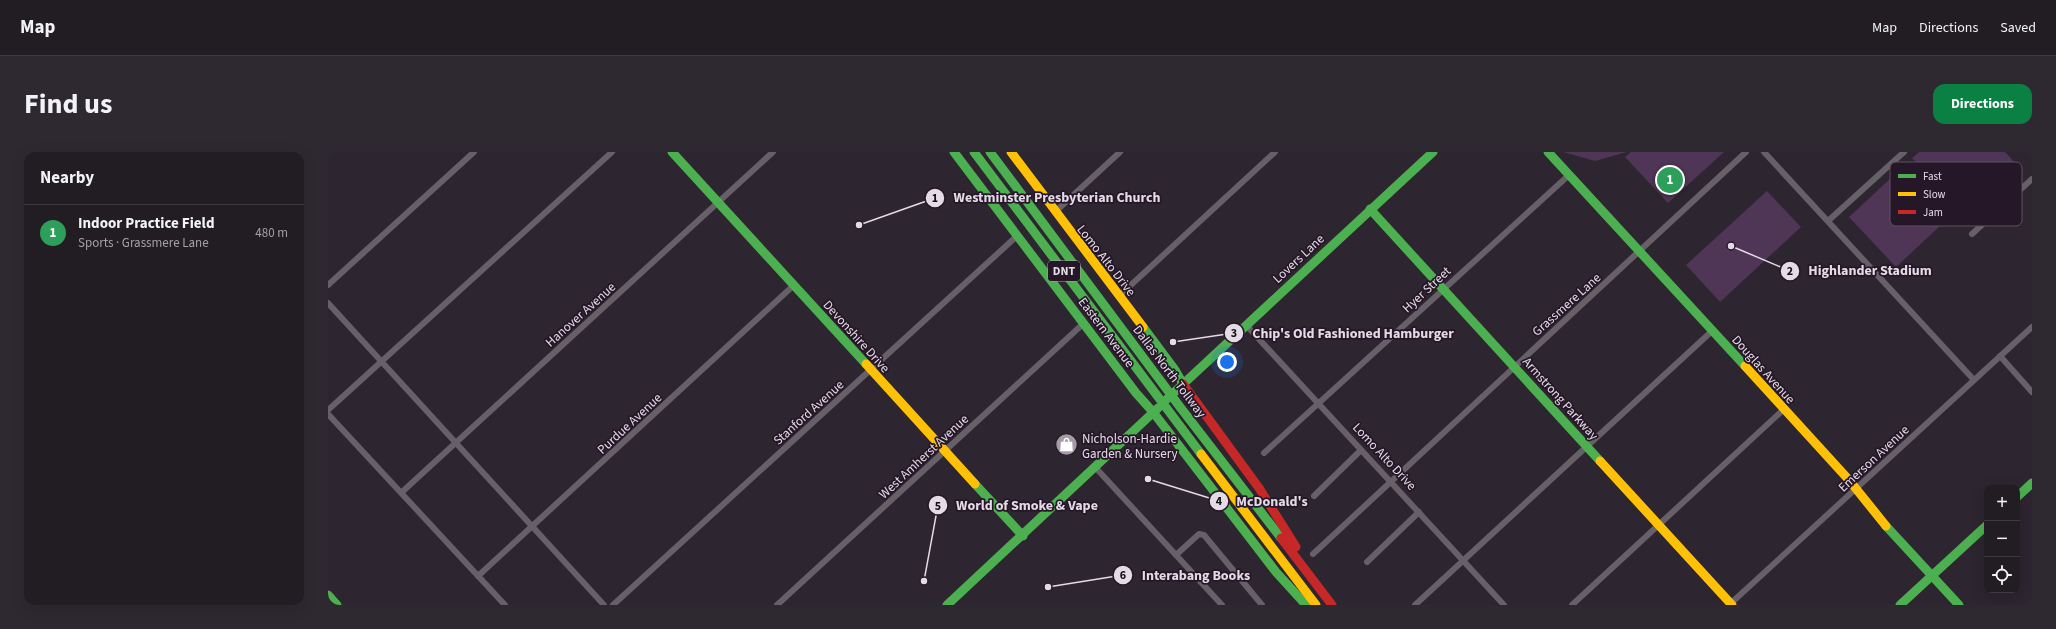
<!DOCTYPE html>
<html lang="en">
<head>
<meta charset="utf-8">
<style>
  body { margin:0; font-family:"Source Sans 3",sans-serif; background:#2e2930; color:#f1f3f6 }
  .controls { position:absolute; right:12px; bottom:12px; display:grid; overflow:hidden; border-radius:8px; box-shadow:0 4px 16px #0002 }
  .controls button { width:36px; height:36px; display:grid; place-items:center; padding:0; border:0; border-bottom:1px solid #3f3a41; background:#221c23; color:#f1f3f6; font:20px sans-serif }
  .you { position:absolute; left:899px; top:210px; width:14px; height:14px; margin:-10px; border:3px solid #fff; border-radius:50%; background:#1a73e8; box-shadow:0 0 0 6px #1a73e833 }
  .badge { display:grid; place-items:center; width:26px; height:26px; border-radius:50%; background:#0b8043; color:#fff; font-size:13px; font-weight:700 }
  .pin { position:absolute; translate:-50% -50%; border:2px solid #fff; box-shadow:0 1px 4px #0006 }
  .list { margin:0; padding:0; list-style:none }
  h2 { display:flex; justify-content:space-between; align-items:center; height:52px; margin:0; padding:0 16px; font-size:17px }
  h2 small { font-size:13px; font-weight:400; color:#a2a1a6 }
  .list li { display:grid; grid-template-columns:26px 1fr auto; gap:12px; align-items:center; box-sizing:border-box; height:56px; padding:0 16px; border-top:1px solid #3f3a41 }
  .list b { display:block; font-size:15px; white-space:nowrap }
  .list p { margin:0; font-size:13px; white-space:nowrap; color:#a2a1a6 }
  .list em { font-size:13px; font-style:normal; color:#a2a1a6 }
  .icon { flex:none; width:22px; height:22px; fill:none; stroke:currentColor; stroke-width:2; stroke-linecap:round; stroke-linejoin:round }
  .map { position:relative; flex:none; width:1704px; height:453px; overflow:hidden; border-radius:12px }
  header { display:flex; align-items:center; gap:24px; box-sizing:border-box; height:56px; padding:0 20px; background:#221c23; border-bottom:1px solid #3f3a41 }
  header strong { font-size:19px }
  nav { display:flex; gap:22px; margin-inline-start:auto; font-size:14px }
  .intro { display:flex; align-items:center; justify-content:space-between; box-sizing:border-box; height:96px; padding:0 24px }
  h1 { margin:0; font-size:28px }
  .button { padding:10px 18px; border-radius:12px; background:#0b8043; color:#fff; font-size:14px; font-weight:700 }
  main { display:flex; gap:24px; padding:0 24px }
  aside { flex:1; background:#221c23; border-radius:12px; box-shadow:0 4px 16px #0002 }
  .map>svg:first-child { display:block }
  .park { fill:#4f3556 }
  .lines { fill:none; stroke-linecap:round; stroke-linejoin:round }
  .street { stroke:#676068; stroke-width:6 }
  .fast { stroke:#4caf50; stroke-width:9 }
  .slow { stroke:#ffc107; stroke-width:9 }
  .jam { stroke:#c62828; stroke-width:9 }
  .labels { text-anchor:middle; stroke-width:3.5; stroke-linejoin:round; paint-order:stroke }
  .shield { fill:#251728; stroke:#aba0ae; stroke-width:1 }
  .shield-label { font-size:12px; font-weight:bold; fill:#e5dbe7 }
  .street-label { font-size:13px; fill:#e5dbe7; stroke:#251728 }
  .poi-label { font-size:13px; fill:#e5dbe7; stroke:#251728; text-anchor:start }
  .key { fill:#251728; stroke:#5f5261; stroke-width:1 }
  .key-label { font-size:11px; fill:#e5dbe7 }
  .leader { fill:none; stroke:#e5dbe7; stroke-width:1.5 }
  .callout-dot { fill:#e5dbe7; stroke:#251728; stroke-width:1.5 }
  .mark-label { font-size:12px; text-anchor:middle; font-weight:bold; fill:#111 }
  .callout-label { font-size:14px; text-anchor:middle; font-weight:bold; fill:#e5dbe7; stroke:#251728; stroke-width:3.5; stroke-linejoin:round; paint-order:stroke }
</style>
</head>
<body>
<header>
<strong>Map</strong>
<nav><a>Map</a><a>Directions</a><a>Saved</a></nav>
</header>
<div class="intro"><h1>Find us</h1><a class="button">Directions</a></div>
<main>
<aside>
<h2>Nearby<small></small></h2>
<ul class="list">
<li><span class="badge" style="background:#2e9e5b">1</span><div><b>Indoor Practice Field</b><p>Sports · Grassmere Lane</p></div><em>480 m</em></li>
</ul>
</aside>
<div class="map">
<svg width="1704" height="453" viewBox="0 0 1704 453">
  <rect width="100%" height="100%" fill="#2d252f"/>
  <g class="park">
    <path d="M1235 0H1299L1267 9Z"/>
    <path d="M1303 0H1396L1340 51 1297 5Z"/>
    <path d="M1591 0H1677L1694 18 1675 36 1669 30 1635 62 1584 6Z"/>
    <path d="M1579 11 1625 62 1568 115 1521 65Z"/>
    <path d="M1439 39 1473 75 1392 150 1358 113Z"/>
  </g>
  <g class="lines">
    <g class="street">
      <path d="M1436 0 1646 228"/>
      <path d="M0 2 2 0"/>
      <path d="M727 60 792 0"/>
      <path d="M1500 69 1576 0"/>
      <path d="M1644 82 1704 27"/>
      <path d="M0 133 146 0"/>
      <path d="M791 144 947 0"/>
      <path d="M0 151 276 453"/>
      <path d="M918 173 1176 453"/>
      <path d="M1672 204 1704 240"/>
      <path d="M0 258 284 0"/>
      <path d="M0 262 177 453"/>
      <path d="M936 301 1241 23"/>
      <path d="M767 315 894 453"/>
      <path d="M74 340 445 0"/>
      <path d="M986 344 1033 298"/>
      <path d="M985 402 1418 0"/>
      <path d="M848 403 871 382 876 383 934 453"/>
      <path d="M1039 410 1091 360"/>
      <path d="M150 424 466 133"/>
      <path d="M285 453 690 83"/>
      <path d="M449 453 756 171"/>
      <path d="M1087 453 1384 179"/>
      <path d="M1244 453 1455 258"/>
      <path d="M1401 453 1704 175"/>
    </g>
    <g class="fast">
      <path d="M344 0 538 212"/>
      <path d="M626 0 808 241 825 260"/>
      <path d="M646 0 873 302"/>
      <path d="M662 0 852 255 953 386"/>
      <path d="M1220 0 1417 214"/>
      <path d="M1042 57 1272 309"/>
      <path d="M815 175 847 218 855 232"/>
      <path d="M839 247 1105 0"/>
      <path d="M825 260 948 420 978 453"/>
      <path d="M647 332 695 384"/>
      <path d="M1689 345 1704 331"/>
      <path d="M1558 374 1631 453"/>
      <path d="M0 443 9 453"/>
      <path d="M619 453 830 256"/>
      <path d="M1572 453 1659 373"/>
    </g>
    <g class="slow">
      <path d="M683 0 815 175"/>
      <path d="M538 212 647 332"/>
      <path d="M1417 214 1521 328 1558 374"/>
      <path d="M873 302 988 453"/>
      <path d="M1272 309 1404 453"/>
    </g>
    <g class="jam">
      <path d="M855 232 931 336 968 395"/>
      <path d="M953 386 1004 453"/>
    </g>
  </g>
  <defs>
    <symbol id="shop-disc" viewBox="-11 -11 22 22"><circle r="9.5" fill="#a59ba7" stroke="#251728"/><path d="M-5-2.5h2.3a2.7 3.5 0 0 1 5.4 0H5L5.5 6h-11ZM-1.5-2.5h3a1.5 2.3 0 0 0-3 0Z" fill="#fff"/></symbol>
  </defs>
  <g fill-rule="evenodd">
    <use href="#shop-disc" x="726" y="280" width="25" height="25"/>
  </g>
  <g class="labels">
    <rect class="shield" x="720" y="109" width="32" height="20" rx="3"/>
    <g class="shield-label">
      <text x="736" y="123">DNT</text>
    </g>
    <g class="street-label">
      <text transform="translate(970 106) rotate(-43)" y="5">Lovers Lane</text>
      <text transform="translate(779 108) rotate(52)" y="5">Lomo Alto Drive</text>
      <text transform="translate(1098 137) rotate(-43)" y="5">Hyer Street</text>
      <text transform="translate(1238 152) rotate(-42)" y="5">Grassmere Lane</text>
      <text transform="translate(252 162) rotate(-42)" y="5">Hanover Avenue</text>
      <text transform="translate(779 180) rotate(53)" y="5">Eastern Avenue</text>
      <text transform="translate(529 184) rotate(48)" y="5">Devonshire Drive</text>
      <text transform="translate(1436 217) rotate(48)" y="5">Douglas Avenue</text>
      <text transform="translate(842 219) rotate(53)" y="5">Dallas North Tollway</text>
      <text transform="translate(1233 246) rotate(48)" y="5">Armstrong Parkway</text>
      <text transform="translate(480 260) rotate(-42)" y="5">Stanford Avenue</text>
      <text transform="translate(301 271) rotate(-43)" y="5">Purdue Avenue</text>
      <text transform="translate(595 304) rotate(-43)" y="5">West Amherst Avenue</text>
      <text transform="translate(1057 304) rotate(47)" y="5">Lomo Alto Drive</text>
      <text transform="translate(1545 306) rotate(-43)" y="5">Emerson Avenue</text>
    </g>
    <g class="poi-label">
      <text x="754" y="291">Nicholson-Hardie<tspan x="754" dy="15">Garden &amp; Nursery</tspan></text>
    </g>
  </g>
  <rect x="1562" y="10" width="132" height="64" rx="6" class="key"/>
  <rect x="1570" y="22" width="18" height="4" fill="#4caf50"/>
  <rect x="1570" y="40" width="18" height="4" fill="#ffc107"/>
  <rect x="1570" y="58" width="18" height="4" fill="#c62828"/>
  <g class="key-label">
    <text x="1595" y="28">Fast</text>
    <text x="1595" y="46">Slow</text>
    <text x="1595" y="64">Jam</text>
  </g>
  <path class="leader" d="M531 73L607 46M1403 94L1462 119M845 190L906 181M820 327L891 349M596 429L610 353M720 435L795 423"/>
  <g class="callout-dot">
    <circle cx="531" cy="73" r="4"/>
    <circle cx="1403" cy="94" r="4"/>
    <circle cx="845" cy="190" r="4"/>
    <circle cx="820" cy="327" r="4"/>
    <circle cx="596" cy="429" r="4"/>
    <circle cx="720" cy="435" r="4"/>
    <circle cx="607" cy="46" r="10"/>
    <circle cx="1462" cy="119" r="10"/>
    <circle cx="906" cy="181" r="10"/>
    <circle cx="891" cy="349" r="10"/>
    <circle cx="610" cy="353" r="10"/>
    <circle cx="795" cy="423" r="10"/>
  </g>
  <g class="mark-label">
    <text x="607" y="50">1</text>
    <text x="1462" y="123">2</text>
    <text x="906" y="185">3</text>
    <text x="891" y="353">4</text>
    <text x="610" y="358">5</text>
    <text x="795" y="427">6</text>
  </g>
  <g class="callout-label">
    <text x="729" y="50">Westminster Presbyterian Church</text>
    <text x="1542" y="123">Highlander Stadium</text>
    <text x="1025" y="186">Chip's Old Fashioned Hamburger</text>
    <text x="944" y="354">McDonald's</text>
    <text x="699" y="358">World of Smoke &amp; Vape</text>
    <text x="868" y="428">Interabang Books</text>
  </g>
</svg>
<div class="controls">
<button>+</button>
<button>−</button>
<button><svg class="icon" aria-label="locate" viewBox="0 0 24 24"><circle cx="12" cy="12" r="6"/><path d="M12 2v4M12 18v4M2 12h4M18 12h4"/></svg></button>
</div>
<div class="you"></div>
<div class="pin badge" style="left:1342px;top:28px;background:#2e9e5b">1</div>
</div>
</main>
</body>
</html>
